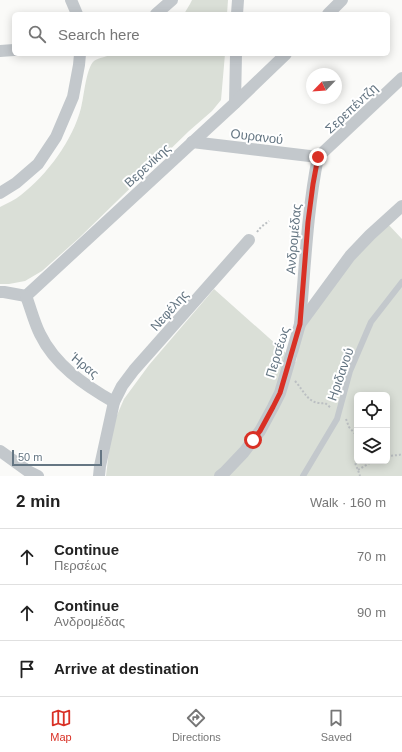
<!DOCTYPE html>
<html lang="en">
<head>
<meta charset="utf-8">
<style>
  body { margin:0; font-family:Helvetica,sans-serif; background:#f6f6f6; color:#222 }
  .controls { position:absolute; right:12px; bottom:12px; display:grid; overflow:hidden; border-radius:6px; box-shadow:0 2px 10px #0003 }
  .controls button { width:36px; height:36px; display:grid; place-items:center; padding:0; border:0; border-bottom:1px solid #e0e0e0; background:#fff; color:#222; font:20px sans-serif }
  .compass { position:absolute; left:306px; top:68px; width:36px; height:36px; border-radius:50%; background:#fff; box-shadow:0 2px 10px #0003; rotate:245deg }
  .scale { position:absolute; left:12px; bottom:10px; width:90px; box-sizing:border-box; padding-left:4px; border:2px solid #657683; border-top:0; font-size:11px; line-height:14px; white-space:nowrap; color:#657683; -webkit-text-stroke:3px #fff; paint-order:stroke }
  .stop { position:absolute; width:12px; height:12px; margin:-9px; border:3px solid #d93025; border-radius:50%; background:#fff }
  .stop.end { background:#d93025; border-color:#fff; box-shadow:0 1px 4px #0008 }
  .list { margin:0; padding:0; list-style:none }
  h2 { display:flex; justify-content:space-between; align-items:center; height:52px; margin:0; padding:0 16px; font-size:17px }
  h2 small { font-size:13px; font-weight:400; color:#767676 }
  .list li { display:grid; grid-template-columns:26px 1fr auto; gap:12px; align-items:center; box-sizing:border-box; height:56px; padding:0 16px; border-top:1px solid #e0e0e0 }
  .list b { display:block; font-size:15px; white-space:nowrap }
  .list p { margin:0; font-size:13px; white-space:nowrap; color:#767676 }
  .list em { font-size:13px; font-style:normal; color:#767676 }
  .icon { flex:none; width:22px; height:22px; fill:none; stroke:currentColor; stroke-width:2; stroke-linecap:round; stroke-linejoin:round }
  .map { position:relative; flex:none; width:402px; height:476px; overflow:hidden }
  .search { position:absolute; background:#fff; box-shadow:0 2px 10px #0003; left:12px; right:12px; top:12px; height:44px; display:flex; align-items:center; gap:10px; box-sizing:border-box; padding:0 14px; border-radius:6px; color:#767676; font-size:15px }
  .sheet { height:220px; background:#fff }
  nav { display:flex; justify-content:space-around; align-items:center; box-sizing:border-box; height:56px; border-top:1px solid #e0e0e0; background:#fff; font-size:11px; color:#767676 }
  nav a { display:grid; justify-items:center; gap:2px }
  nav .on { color:#d93025 }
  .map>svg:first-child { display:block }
  .green { fill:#dadfd7; fill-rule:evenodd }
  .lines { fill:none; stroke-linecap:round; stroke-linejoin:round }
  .path { stroke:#bbbfc2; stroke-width:2; stroke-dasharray:2 2; stroke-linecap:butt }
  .service { stroke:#c3c8cc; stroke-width:6 }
  .minor { stroke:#c3c8cc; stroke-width:12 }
  .route { stroke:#d93025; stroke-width:5 }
  .labels { text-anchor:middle; stroke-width:4; stroke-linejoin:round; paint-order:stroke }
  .street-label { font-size:13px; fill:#657683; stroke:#fff }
</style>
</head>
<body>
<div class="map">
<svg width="402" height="476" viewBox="0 0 402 476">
  <rect width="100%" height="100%" fill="#fafaf8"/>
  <g class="green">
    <path d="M192 0H228L227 14H184L190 4Z"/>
    <path d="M114 54H225L221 100 212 111 189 131 79 238 42 271 25 281 9 284H0V207C7 203 15 200 21 195 47 175 73 140 81 108 84 97 86 68 94 61 97 58 109 56 114 54Z"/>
    <path d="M386 222 402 239V476H106L109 450 114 422 124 399 149 365 214 289 296 362 301 333 310 312ZM357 395H387V461H357Z"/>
  </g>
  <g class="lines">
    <g class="path">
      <path d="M257 232 261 227 269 221"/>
      <path d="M295 381C305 392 308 405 325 403L331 408"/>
      <path d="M346 419 349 427 357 436"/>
      <path d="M387 456 399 455 402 454"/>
      <path d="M357 460 355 463 358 470 360 476"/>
      <path d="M358 470 373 461"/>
    </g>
    <path class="service" d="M303 476 337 419 350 371 371 322 402 282"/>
    <g class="minor">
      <path d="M71 0 77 14"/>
      <path d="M156 14 172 0"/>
      <path d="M237 14 238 0"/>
      <path d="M328 14 342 0"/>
      <path d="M0 51 14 50"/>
      <path d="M235 103 236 54"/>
      <path d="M192 142 318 157"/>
      <path d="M318 157 402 78"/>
      <path d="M0 193 16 183 38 164 56 137 73 97 79 65 80 54"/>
      <path d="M0 292H4L26 296"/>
      <path d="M26 296 235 103 286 54"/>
      <path d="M26 296C31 309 34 322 40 334 55 365 84 385 114 402"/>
      <path d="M300 324C305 268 307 212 318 157"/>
      <path d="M0 451 28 471 38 476"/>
      <path d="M99 476 100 466 114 402 122 386 134 370 249 240"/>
      <path d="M220 476 225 472 244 452 253 440 260 431 273 407 280 393 286 373 300 324 350 256 370 235 402 206"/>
    </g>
  </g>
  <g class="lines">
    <path class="route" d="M253 440 260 431 273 407 280 393 300 324 308 222 313 184 318 157"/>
  </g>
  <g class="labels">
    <g class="street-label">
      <text transform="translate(351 108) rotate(-43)" y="5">Σερεπέντζη</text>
      <text transform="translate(257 136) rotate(7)" y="5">Ουρανού</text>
      <text transform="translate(147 165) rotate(-43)" y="5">Βερενίκης</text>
      <text transform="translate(293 239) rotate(-85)" y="5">Ανδρομέδας</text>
      <text transform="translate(169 310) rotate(-48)" y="5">Νεφέλης</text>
      <text transform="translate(277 352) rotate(-73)" y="5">Περσέως</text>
      <text transform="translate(85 365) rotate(39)" y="5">Ήρας</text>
      <text transform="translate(340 374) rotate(-71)" y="5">Ηριδανού</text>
    </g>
  </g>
</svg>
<div class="controls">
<button><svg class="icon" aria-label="locate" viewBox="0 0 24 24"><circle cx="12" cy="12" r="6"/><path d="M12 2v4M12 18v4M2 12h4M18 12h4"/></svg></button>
<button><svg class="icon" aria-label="layers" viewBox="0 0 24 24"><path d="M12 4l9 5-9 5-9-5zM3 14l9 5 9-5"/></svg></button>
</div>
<svg class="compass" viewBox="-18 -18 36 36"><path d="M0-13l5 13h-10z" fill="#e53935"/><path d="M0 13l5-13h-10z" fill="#767676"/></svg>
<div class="scale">50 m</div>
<div class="stop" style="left:253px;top:440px"></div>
<div class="stop end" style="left:318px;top:157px"></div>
<div class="search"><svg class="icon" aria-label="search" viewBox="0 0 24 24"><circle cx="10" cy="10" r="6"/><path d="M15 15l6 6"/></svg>Search here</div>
</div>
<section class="sheet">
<h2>2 min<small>Walk · 160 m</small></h2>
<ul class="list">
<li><svg class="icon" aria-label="ahead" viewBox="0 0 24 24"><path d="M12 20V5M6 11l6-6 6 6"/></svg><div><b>Continue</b><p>Περσέως</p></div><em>70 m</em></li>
<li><svg class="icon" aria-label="ahead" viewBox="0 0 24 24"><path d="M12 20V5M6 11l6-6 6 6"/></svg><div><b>Continue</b><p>Ανδρομέδας</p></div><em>90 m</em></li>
<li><svg class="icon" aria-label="arrive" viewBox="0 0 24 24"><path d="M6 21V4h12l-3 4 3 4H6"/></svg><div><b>Arrive at destination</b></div></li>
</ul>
</section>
<nav>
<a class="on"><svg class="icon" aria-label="map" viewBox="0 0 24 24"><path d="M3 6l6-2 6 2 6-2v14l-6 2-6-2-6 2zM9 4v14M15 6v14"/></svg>Map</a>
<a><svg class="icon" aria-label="directions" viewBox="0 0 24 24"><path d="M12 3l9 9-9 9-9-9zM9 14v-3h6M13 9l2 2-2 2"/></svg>Directions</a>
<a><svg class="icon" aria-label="saved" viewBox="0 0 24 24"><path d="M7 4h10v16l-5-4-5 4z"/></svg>Saved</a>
</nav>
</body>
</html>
